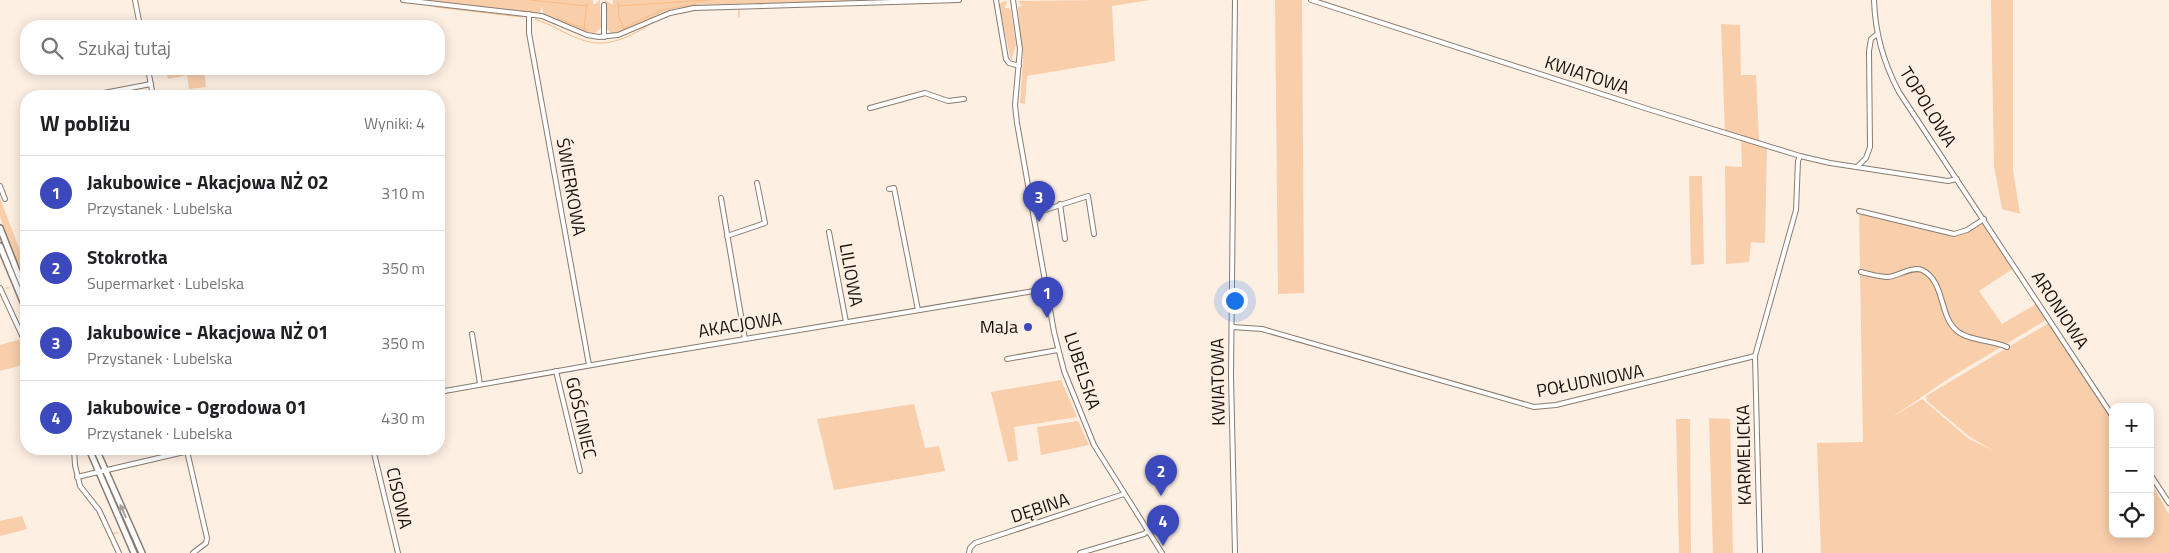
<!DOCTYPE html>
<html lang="pl">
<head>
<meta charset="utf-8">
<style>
  body { margin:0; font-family:"Titillium Web",sans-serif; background:#f2f2f2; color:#202124 }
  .controls { position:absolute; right:15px; bottom:15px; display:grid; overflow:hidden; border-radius:10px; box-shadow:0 2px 12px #0003 }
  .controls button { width:45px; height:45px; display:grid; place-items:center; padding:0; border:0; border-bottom:1px solid #e0e0e0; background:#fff; color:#202124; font:25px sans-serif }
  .you { position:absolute; left:1234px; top:300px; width:18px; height:18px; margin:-12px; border:4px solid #fff; border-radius:50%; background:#1a73e8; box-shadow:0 0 0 8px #1a73e833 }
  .badge { display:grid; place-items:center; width:32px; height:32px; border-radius:50%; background:#3b49bc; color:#fff; font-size:16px; font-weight:700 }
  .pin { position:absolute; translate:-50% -41px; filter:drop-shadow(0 1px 2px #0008) }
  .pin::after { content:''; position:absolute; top:26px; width:18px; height:15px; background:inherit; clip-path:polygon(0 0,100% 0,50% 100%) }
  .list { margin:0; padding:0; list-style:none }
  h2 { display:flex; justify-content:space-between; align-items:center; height:65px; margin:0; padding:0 20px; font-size:21px }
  h2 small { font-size:16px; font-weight:400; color:#757577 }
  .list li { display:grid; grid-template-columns:32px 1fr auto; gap:15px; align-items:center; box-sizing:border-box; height:75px; padding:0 20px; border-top:1px solid #e0e0e0 }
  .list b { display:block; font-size:19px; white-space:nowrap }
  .list p { margin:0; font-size:16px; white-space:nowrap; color:#757577 }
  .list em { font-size:16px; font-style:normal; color:#757577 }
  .icon { flex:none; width:28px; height:28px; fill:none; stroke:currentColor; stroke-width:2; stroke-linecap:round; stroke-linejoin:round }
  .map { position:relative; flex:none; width:2169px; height:553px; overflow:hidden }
  .search { position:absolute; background:#fff; box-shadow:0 2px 12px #0003; left:20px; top:20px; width:425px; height:55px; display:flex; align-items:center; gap:12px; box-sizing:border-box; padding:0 18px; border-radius:20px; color:#757577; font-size:19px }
  .panel { position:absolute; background:#fff; box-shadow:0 2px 12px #0003; left:20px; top:90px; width:425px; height:365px; border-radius:20px }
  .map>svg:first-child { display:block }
  .green { fill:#f8ceab }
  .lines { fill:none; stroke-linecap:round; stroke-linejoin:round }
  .stream { stroke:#f9ba82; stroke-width:1 }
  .minor-casing { stroke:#887b70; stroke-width:6 }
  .major-casing { stroke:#887b70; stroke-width:8 }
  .minor { stroke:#fff; stroke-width:4 }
  .major { stroke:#fff; stroke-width:5 }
  .oneway { fill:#a2a09e }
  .poi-dot { fill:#3b49bc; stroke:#feefe3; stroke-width:2 }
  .labels { text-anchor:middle; stroke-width:5; stroke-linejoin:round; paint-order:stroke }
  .street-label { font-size:18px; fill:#16110d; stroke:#feefe3 }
  .poi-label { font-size:18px; fill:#16110d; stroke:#feefe3; text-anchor:end }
</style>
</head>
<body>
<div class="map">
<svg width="2169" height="553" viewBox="0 0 2169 553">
  <rect width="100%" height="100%" fill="#feefe3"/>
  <g class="green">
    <path d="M423 0H593V4H595L600 0 601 28 595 33 583 31 543 14 542 6 540 12 537 13Z"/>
    <path d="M605 0 613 5V0H881L692 5 671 9 625 30 612 34 606 28Z"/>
    <path d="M1100 0H1150L1112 6 1115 61 1027 76 1025 104 1020 103 1023 56 1018 10V7L1022 6 1018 1Z"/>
    <path d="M1275 0H1302L1304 293 1278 294Z"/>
    <path d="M1991 0H2013V170L2020 214 2002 209 1994 166Z"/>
    <path d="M1007 1 1005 8H1009L1011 11 1016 45 1011 61 999 5 1002 2Z"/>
    <path d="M1721 24 1740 25 1741 75H1756L1759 141 1767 144 1765 243 1751 242 1749 262 1726 264 1725 166 1742 167 1741 141 1725 135Z"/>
    <path d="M166 69H204L206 87 189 89 187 75 168 79Z"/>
    <path d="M1689 176H1702L1704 264 1691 265Z"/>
    <path d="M0 198 26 267V287L0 217Z"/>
    <path d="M1859 211 1951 236 1965 232 1983 221 2014 268 1979 291 2002 324 2036 304 2046 320 1948 379 1891 418 1922 399 1969 439 1992 450 1970 437 1927 401 1926 396 2047 324H2050L2113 422V534H2150V481L2169 514V553H1821L1817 443 1863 442Z"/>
    <path d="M21 339 26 351V364L0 371V345Z"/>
    <path d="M1061 380 1077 417 1014 427 1018 460 1008 462 991 392Z"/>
    <path d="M914 404 925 448 939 446 945 471 834 490 817 419Z"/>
    <path d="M1709 418 1730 419 1733 553H1713Z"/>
    <path d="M1676 419H1690L1691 553H1679Z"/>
    <path d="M1078 421 1089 445 1041 455 1037 427Z"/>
    <path d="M22 516 27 529 0 536V521Z"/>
  </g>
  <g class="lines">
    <g class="stream">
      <path d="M530 0 587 6"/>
      <path d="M618 3 619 17 624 29"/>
      <path d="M619 6 709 0"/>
      <path d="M436 7 522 17"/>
      <path d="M739 8V17"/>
      <path d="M557 18 588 30"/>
      <path d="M536 20C552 24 564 34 580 39 604 49 626 39 647 26"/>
      <path d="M623 28 662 10 696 4"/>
      <path d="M584 30 587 3"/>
      <path d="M6 288H9"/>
      <path d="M114 533H118"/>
    </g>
    <defs>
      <g id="minor">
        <path d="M135 0 140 26"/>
        <path d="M403 0 542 16 587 35 599 37 618 35 670 13 694 8 959 0"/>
        <path d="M996 0 1006 59 1009 63 1019 66"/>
        <path d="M1013 0 1020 49 1015 105 1017 123 1054 332 1064 371 1094 445 1162 553"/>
        <path d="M1311 0 1648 109 1800 156 1830 163 1948 181 1957 179"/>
        <path d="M1874 0C1875 34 1883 62 1899 92L2113 417"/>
        <path d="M604 5V37"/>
        <path d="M529 14V33L589 365"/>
        <path d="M148 69 153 96"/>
        <path d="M104 93 151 84"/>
        <path d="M870 108 925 93 948 101 964 99"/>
        <path d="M1857 167 1866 158 1870 147 1869 51 1871 39 1876 35"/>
        <path d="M0 186 5 199"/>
        <path d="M889 189 894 188 918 310"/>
        <path d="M721 198 745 339"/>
        <path d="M1060 204 1065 239"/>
        <path d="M1859 211 1954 234 1967 230 1984 219"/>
        <path d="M1033 214 1088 196 1094 234"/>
        <path d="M829 232 846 322"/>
        <path d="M727 236 765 223 757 183"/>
        <path d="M1861 272C1870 274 1879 277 1888 277 1898 276 1912 266 1922 270 1945 281 1939 315 1956 330 1968 341 1992 340 2007 347"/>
        <path d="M0 288 26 344"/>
        <path d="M1232 327 1262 329 1534 407 1556 405 1755 356 1796 210 1798 161 1800 156"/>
        <path d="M472 334 480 384"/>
        <path d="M1755 356 1760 553"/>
        <path d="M1007 359 1058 350"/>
        <path d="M556 371 580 471"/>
        <path d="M439 392 649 355 1046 289"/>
        <path d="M74 449 75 465 80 486 99 510 119 553"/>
        <path d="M373 449 398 553"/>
        <path d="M187 451 207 538 206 543 193 553"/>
        <path d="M2150 474 2169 503"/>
        <path d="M77 477 197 449"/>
        <path d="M969 553 970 548 975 543 1124 494"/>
        <path d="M1080 553 1144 534 1148 531"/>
        <path d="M1235 553 1231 376 1235 0"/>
      </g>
      <g id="major">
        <path d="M0 228 26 294"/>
        <path d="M0 246 26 309"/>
        <path d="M89 449 134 553"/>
        <path d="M96 449 142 553"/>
      </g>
    </defs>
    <use href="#minor" class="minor-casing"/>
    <use href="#major" class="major-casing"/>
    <use href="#minor" class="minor"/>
    <use href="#major" class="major"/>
  </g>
  <defs><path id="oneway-solid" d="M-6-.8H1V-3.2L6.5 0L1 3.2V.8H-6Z" transform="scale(1.25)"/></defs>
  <use class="oneway" href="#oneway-solid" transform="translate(123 511) rotate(-114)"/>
  <circle class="poi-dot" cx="1028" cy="327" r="5"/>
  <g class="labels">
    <g class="street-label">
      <text transform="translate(1587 75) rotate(18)" y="6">KWIATOWA</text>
      <text transform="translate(1928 107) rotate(58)" y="6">TOPOLOWA</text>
      <text transform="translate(571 187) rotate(80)" y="6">ŚWIERKOWA</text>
      <text transform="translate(851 275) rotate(80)" y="6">LILIOWA</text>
      <text transform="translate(2060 310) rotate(57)" y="6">ARONIOWA</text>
      <text transform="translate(740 325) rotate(-9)" y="6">AKACJOWA</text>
      <text transform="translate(1082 371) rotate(72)" y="6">LUBELSKA</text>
      <text transform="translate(1590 381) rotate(-11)" y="6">POŁUDNIOWA</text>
      <text transform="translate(1218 382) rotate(-91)" y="6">KWIATOWA</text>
      <text transform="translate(581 418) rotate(77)" y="6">GOŚCINIEC</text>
      <text transform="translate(1744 455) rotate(-91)" y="6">KARMELICKA</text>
      <text transform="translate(399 498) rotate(77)" y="6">CISOWA</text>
      <text transform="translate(1040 508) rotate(-18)" y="6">DĘBINA</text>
    </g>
    <g class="poi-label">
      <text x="1018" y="333">MaJa</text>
    </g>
  </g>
</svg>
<div class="controls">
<button>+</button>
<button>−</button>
<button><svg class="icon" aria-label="locate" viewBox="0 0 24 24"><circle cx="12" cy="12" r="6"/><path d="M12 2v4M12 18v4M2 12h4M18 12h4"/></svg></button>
</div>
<div class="you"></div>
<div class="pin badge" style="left:1047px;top:318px">1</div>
<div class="pin badge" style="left:1161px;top:496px">2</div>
<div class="pin badge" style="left:1039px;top:222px">3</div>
<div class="pin badge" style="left:1163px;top:546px">4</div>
<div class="search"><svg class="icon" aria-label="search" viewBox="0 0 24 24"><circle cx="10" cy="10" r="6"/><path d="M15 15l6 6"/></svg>Szukaj tutaj</div>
<section class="panel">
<h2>W pobliżu<small>Wyniki: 4</small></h2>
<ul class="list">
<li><span class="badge">1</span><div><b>Jakubowice - Akacjowa NŻ 02</b><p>Przystanek · Lubelska</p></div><em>310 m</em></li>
<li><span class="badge">2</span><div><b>Stokrotka</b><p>Supermarket · Lubelska</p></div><em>350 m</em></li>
<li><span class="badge">3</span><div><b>Jakubowice - Akacjowa NŻ 01</b><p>Przystanek · Lubelska</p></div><em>350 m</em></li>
<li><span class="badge">4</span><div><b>Jakubowice - Ogrodowa 01</b><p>Przystanek · Lubelska</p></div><em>430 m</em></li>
</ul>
</section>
</div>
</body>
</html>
